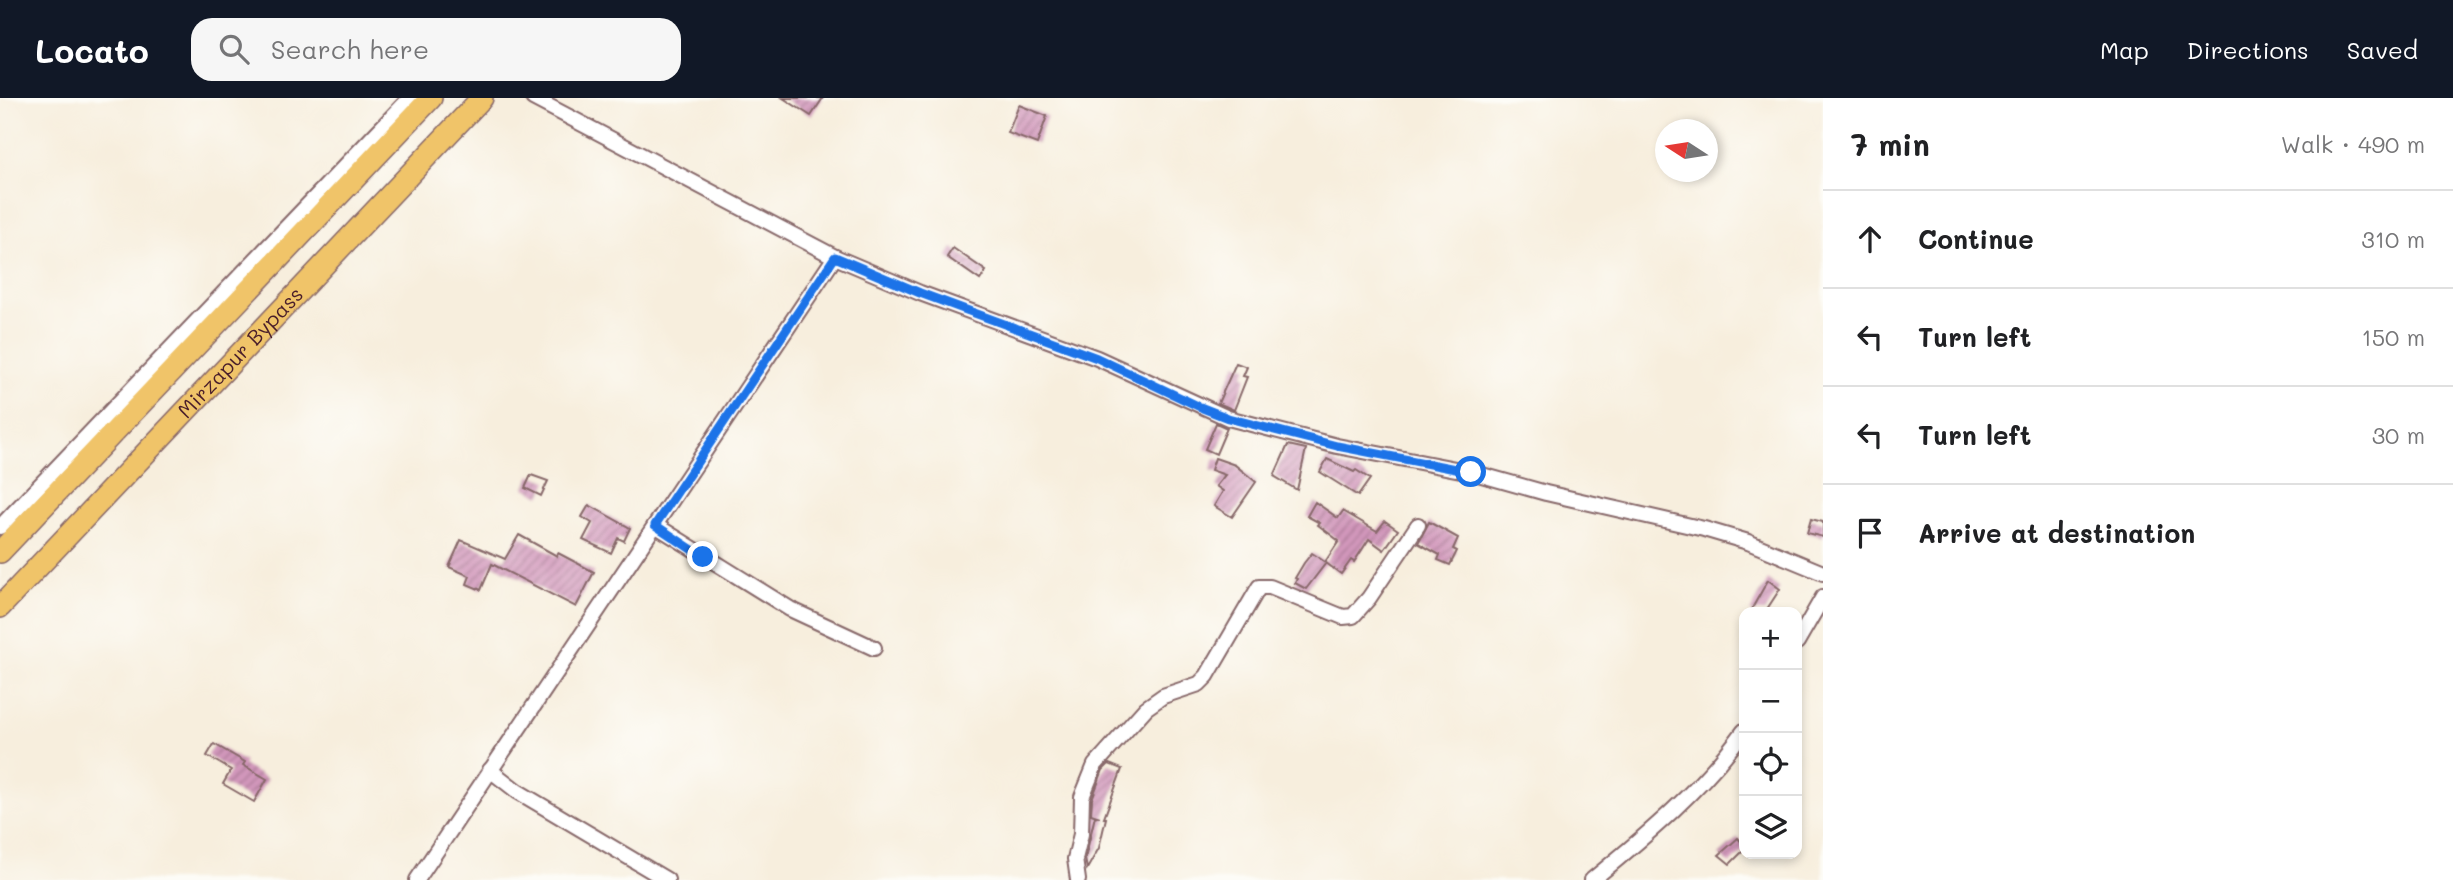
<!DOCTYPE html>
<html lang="en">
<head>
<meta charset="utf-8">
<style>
  body { margin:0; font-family:Mali,sans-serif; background:#f6f6f6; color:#202124 }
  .controls { position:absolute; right:21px; bottom:21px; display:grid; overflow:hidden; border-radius:14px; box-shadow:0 4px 10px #0003 }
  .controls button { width:63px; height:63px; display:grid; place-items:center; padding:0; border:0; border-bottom:2px solid #e0e0e0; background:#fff; color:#202124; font:35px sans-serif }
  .compass { position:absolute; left:1655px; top:21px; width:63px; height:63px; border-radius:50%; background:#fff; box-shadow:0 4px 10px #0003; rotate:282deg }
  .stop { position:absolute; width:21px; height:21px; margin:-16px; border:5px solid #1a73e8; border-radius:50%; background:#fff }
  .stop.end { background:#1a73e8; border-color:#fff; box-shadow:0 2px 7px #0008 }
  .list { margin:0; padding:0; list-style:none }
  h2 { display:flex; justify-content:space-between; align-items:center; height:91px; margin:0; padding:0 28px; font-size:30px }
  h2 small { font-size:23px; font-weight:400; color:#757577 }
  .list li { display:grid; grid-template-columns:46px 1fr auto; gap:21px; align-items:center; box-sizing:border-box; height:98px; padding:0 28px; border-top:2px solid #e0e0e0 }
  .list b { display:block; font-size:26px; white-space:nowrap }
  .list em { font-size:23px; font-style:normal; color:#757577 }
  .icon { flex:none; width:38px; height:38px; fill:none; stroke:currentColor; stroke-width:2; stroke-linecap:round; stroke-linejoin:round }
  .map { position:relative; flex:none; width:1823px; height:782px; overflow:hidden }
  header { display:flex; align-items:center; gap:42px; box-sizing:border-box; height:98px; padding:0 35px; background:#111827; color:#fff }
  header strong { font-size:33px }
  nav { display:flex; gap:38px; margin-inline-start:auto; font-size:24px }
  .search { width:490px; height:63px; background:#f6f6f6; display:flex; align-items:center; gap:18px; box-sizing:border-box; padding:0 24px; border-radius:21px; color:#757577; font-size:26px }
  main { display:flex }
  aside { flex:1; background:#fff }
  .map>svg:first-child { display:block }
  .building { fill:url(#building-hatch) }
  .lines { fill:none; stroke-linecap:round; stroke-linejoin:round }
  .minor-casing { stroke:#876769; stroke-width:18 }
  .highway-casing { stroke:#876769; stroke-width:24 }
  .minor { stroke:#fff; stroke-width:14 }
  .highway { stroke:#f0c469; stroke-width:21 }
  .route { stroke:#1a73e8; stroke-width:9 }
  .labels { text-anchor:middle; stroke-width:7; stroke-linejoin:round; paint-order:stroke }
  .street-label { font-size:21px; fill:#4a1f2b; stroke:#fdfcf7 }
</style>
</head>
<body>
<header>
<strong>Locato</strong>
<div class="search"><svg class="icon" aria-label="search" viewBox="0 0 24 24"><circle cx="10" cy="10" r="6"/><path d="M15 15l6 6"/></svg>Search here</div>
<nav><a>Map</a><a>Directions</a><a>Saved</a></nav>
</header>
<main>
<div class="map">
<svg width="1823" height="782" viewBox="0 0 1823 782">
  <defs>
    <pattern id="building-hatch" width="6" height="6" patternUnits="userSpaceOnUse" patternTransform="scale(1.75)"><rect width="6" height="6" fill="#d297bb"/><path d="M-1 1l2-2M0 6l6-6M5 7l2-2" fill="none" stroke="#ac7b98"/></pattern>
  </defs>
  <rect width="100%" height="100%" fill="#fdfcf7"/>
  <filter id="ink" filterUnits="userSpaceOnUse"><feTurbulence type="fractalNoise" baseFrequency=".0143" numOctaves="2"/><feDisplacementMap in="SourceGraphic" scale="14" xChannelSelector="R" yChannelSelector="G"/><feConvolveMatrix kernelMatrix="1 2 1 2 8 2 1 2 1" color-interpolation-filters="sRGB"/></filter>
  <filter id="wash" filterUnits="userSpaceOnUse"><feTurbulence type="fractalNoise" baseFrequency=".00686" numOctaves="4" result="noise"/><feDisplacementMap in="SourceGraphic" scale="28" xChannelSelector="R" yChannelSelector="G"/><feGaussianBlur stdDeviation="1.57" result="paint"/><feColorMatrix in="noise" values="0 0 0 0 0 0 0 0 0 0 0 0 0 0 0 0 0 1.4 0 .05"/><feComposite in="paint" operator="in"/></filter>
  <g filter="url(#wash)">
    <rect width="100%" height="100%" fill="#f7eedd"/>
    <g id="blocks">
      <g class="building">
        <path d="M783 0H823L811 18Z"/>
        <path d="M1019 7 1047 18 1037 46 1008 35Z"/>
        <path d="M953 150 986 173 980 182 947 159Z"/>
        <path d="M1236 265 1247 269 1243 278 1247 279 1234 312 1218 305Z"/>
        <path d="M1216 325 1227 330 1216 356 1205 351Z"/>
        <path d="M1288 347 1306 351 1297 392 1274 378Z"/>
        <path d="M1215 360 1235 367 1256 384 1232 419 1214 408 1223 393 1216 388 1225 377 1211 372Z"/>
        <path d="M1327 361 1354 374 1356 372 1370 381 1358 398 1320 374Z"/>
        <path d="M531 377 548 383 541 398 525 390Z"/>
        <path d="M1315 404 1338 420 1343 413 1377 433 1385 423 1398 432 1384 452 1369 441 1354 464 1351 462 1341 476 1326 465 1306 491 1295 485 1297 481 1295 480 1304 465 1312 455 1325 464 1339 443 1318 427 1320 425 1307 418Z"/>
        <path d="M589 407 630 430 624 443 618 440 611 455 583 442 592 425 582 419Z"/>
        <path d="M1811 421 1823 424V439L1807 435Z"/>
        <path d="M1429 424 1458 440 1453 451 1457 453 1450 467 1438 462 1440 457 1418 445Z"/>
        <path d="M519 437 557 458 558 455 594 474 576 509 492 466 481 492 467 486 470 478 449 469 461 442 505 461Z"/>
        <path d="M1768 482 1780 491 1765 514H1750Z"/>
        <path d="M214 646 245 664 243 667 267 681 254 704 223 686 231 672 207 658Z"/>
        <path d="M1109 666 1122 671 1104 720H1106L1099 750 1087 771 1085 761 1095 718 1100 719 1091 716 1092 701 1103 672Z"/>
        <path d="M1738 740 1744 747V752L1730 766 1719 757Z"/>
      </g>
    </g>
  </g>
  <g filter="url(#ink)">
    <use href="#blocks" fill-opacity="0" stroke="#876769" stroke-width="2"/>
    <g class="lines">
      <defs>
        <g id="minor">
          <path d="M533 0 835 159 920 195 1097 260 1228 320 1337 348 1471 374 1546 395 1704 431 1748 444 1823 475"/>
          <path d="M655 427 790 511 874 550"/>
          <path d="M0 429 410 0"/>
          <path d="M1797 544 1823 499"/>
          <path d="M490 672 517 693 667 782"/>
          <path d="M417 782 835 159"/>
          <path d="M1078 782 1075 761 1081 736 1082 699 1095 667 1146 610 1163 598 1199 586 1207 578 1259 489H1270L1343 519 1353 518 1369 500 1418 427"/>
          <path d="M1592 782C1647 737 1702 691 1744 633"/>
        </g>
        <g id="highway">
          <path d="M0 454 431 0"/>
          <path id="s1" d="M0 509 482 0"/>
        </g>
      </defs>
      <use href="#minor" class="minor-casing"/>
      <use href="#highway" class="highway-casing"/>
      <use href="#minor" class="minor"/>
      <use href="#highway" class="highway"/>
    </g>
  </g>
  <g class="lines" filter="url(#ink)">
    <path class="route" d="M703 459 655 427 835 159 920 195 1097 260 1200 309 1228 320 1337 348 1471 374"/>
  </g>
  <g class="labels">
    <g class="street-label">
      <text dy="7" stroke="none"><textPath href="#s1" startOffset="350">Mirzapur Bypass</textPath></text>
    </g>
  </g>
</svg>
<div class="controls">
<button>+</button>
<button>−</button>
<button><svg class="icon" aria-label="locate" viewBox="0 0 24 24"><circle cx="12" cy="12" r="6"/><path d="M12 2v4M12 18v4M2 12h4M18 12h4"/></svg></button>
<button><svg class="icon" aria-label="layers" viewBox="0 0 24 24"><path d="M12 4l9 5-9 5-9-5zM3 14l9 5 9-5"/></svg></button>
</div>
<svg class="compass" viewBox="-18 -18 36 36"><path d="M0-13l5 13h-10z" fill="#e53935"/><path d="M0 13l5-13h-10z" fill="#757577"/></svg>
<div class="stop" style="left:1471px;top:374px"></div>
<div class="stop end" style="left:703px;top:459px"></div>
</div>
<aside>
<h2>7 min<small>Walk · 490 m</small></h2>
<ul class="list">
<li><svg class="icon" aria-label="ahead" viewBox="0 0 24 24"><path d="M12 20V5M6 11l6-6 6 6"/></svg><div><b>Continue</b></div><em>310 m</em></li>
<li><svg class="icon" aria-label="left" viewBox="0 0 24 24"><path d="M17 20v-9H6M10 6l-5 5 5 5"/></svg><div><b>Turn left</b></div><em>150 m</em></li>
<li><svg class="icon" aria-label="left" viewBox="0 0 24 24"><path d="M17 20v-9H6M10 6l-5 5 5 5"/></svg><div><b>Turn left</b></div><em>30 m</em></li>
<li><svg class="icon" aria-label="arrive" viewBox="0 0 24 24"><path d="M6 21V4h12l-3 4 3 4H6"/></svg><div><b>Arrive at destination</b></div></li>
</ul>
</aside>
</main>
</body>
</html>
